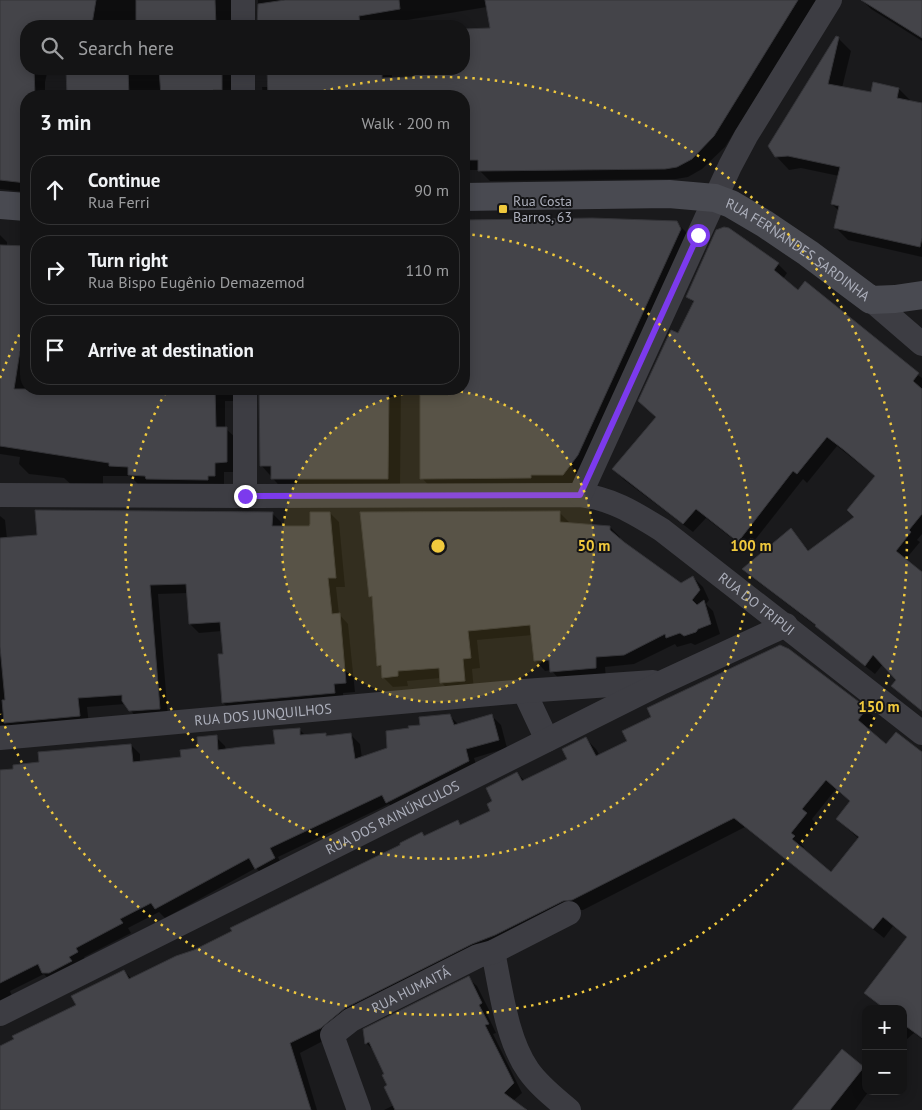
<!DOCTYPE html>
<html lang="en">
<head>
<meta charset="utf-8">
<style>
  body { margin:0; font-family:"PT Sans",sans-serif; background:#1d1d1e; color:#f1f3f6 }
  .controls { position:absolute; right:15px; bottom:15px; display:grid; overflow:hidden; border-radius:10px; box-shadow:0 2px 12px #0003 }
  .controls button { width:45px; height:45px; display:grid; place-items:center; padding:0; border:0; border-bottom:1px solid #333334; background:#141415; color:#f1f3f6; font:25px sans-serif }
  .stop { position:absolute; width:15px; height:15px; margin:-11px; border:4px solid #7c3aed; border-radius:50%; background:#fff }
  .stop.end { background:#7c3aed; border-color:#fff; box-shadow:0 1px 5px #0008 }
  .list { margin:0; padding:0; list-style:none }
  h2 { display:flex; justify-content:space-between; align-items:center; height:65px; margin:0; padding:0 20px; font-size:21px }
  h2 small { font-size:16px; font-weight:400; color:#9d9ea0 }
  .list li { display:grid; grid-template-columns:32px 1fr auto; gap:15px; align-items:center; box-sizing:border-box; height:70px; margin:0 10px 10px; padding:0 10px; border:1px solid #333334; border-radius:20px }
  .list b { display:block; font-size:19px; white-space:nowrap }
  .list p { margin:0; font-size:16px; white-space:nowrap; color:#9d9ea0 }
  .list em { font-size:16px; font-style:normal; color:#9d9ea0 }
  .icon { flex:none; width:28px; height:28px; fill:none; stroke:currentColor; stroke-width:2; stroke-linecap:round; stroke-linejoin:round }
  .map { position:relative; flex:none; width:922px; height:1110px; overflow:hidden }
  .search { position:absolute; background:#141415; box-shadow:0 2px 12px #0003; left:20px; top:20px; width:450px; height:55px; display:flex; align-items:center; gap:12px; box-sizing:border-box; padding:0 18px; border-radius:20px; color:#9d9ea0; font-size:19px }
  .panel { position:absolute; background:#141415; box-shadow:0 2px 12px #0003; left:20px; top:90px; width:450px; height:305px; border-radius:20px }
  .map>svg:first-child { display:block }
  .shadow { fill:#0007; fill-rule:evenodd }
  .building { fill:#444449; stroke:#343438; fill-rule:evenodd }
  .lines { fill:none; stroke-linecap:round; stroke-linejoin:round }
  .street { stroke:#3d3d43; stroke-width:24 }
  .secondary { stroke:#494a51; stroke-width:28 }
  .route { stroke:#7c3aed; stroke-width:6 }
  .ring { fill:none; stroke:#f0c93d; stroke-width:2.5; stroke-dasharray:2.5 5 }
  .poi-dot { fill:#f0c93d; stroke:#151517; stroke-width:2 }
  .labels { text-anchor:middle; stroke-width:4; stroke-linejoin:round; paint-order:stroke }
  .poi-label { font-size:14px; fill:#acafbb; stroke:#151517; text-anchor:start }
  .street-label { font-size:14px; fill:#acafbb; stroke:#151517 }
  .centre { fill:#f0c93d; stroke:#151517; stroke-width:2.5 }
  .ring-label { font-size:15px; text-anchor:middle; font-weight:bold; fill:#f0c93d; stroke:#151517; stroke-width:4; stroke-linejoin:round; paint-order:stroke }
</style>
</head>
<body>
<div class="map">
<svg width="922" height="1110" viewBox="0 0 922 1110">
  <rect width="100%" height="100%" fill="#1a1a1c"/>
  <g class="shadow">
    <path d="M0 0H245L240 26H66L65 5 59 26H26V69H48L45 82V94L68 93V69H236V96H26V192L0 189Z"/>
    <path d="M258 0H816L725 147 702 169 688 177 676 179 490 181 479 170H464V96H263L262 87H269L268 69H389L392 72V79L416 78 415 69H464V31L492 29 487 7 370 26H258Z"/>
    <path d="M862 0H922V41L871 9Z"/>
    <path d="M838 38 851 51 842 88 872 93 899 89 912 102 922 104V257L848 240 836 228 839 211 832 204 839 176 801 168 789 170 776 156Z"/>
    <path d="M592 219 676 222 688 234 575 486 433 490 422 478 449 396V389H464V223Z"/>
    <path d="M0 235 7 242V247L26 248V389H236V401H225V428L236 438V472H224V485H139L130 476H103V489L75 488 64 478 29 474 19 464 20 457 0 454Z"/>
    <path d="M778 264 787 273 783 279 922 378V534L917 540 920 542 905 560 921 572 922 571V711L892 686 898 679 883 664 875 674 826 635 816 626 753 578 744 569 791 530 809 551 856 517 876 477 837 446 807 483 803 479 747 550 706 518 693 532 623 479 614 469 657 417 679 335 694 303 687 296Z"/>
    <path d="M260 389H401L400 490 284 491 261 465Z"/>
    <path d="M559 512 569 522V524L610 527 620 537V540L681 585 693 577 703 587 709 600 706 604 713 611 720 634 695 645 691 643 677 647 675 644 634 664 605 667 606 678 561 681 551 670 545 671 536 661 533 635 477 640 480 668 472 669 474 690 451 692 441 682V678L407 681 408 686 393 687 383 677 382 669 378 665 374 599 371 596Z"/>
    <path d="M272 513 281 522V527H309L330 513 339 522 345 587H336L339 614 348 624 355 692 343 693 344 702 233 712 223 703 224 655 222 631 199 633 190 624 188 593 158 594 168 717 139 720 125 704 87 707 89 725 14 732 8 725H0V516L5 520 7 539Z"/>
    <path d="M788 650 866 709 876 719 868 730 886 745 922 765V1039L914 1033 906 1040 903 1037V1009H884L866 992 908 938 893 926 884 938 745 827 583 910H573L300 1053 317 1110H0V1048L78 1006 124 971 132 979 194 951 402 845 422 833 425 837 457 821 462 826 492 812 494 801 517 773 525 781 569 759 586 739 596 749 600 756 629 742ZM836 789 851 802 837 819 859 839 831 874 802 849 804 847 801 844 816 824 812 819Z"/>
    <path d="M450 716 459 725 492 716 501 725 507 748 474 758 478 770 396 811 389 804 278 857 283 867 265 877 256 868 165 918 159 912 128 928 131 933 84 957 86 961 53 984 44 974 10 991 15 1004 0 1012V771L15 770 131 745 140 754V763L182 758 199 749 216 737 225 746 226 750 276 745 299 729 306 736 325 734 328 737 351 735 360 744 362 758 389 749 422 726Z"/>
    <path d="M468 978 477 986 490 1012 487 1014 496 1033 493 1034 522 1093 513 1101 525 1110H384L394 1105 386 1075 375 1052 367 1044 364 1030Z"/>
    <path d="M863 1068 866 1070V1091H869L855 1110H797Z"/>
  </g>
  <g class="building">
    <path d="M0 0H96L92 24 76 22 75 26H26V69H34L35 96H26V183L0 180Z"/>
    <path d="M136 0H215L216 26H136Z"/>
    <path d="M285 0H399L400 9 359 16 360 26H257L258 4Z"/>
    <path d="M485 0H798L714 136 692 159 677 167 665 169 478 171V160H464V96H268L267 69H382V78L414 77V69H464V29L490 28Z"/>
    <path d="M861 0H922V38Z"/>
    <path d="M836 36 839 37 828 84 871 92 873 82 899 88 897 98 922 103V238L920 247 834 228 839 206 831 204 840 167 788 156 775 157 768 146Z"/>
    <path d="M66 69H128L129 96H67Z"/>
    <path d="M159 69H222V90H213V96H161Z"/>
    <path d="M592 218 677 221 681 229 578 455 563 475H531V478L420 479V395H448V389H464V220Z"/>
    <path d="M724 227 729 228 779 263 774 270 798 290 805 281 919 373 913 381 922 389V514L909 530 911 532 896 551 922 572V711L891 686 896 680 873 655 865 666 815 626 816 625 742 569 791 528 808 551 854 517 847 510 875 476 844 450 827 437 797 474 793 471 738 542 696 509 683 524 612 469 656 417 638 401 671 330 678 333 694 301 686 297 716 230Z"/>
    <path d="M0 245 26 246V351H20L14 389H215L216 427H227V462L215 463V476H208V480L146 479 145 476 128 475V467L109 466V463L0 446Z"/>
    <path d="M259 389H316L317 393 348 392V389H389L388 479H271V466H260Z"/>
    <path d="M35 510 273 512 272 526H309L310 524V512H330L336 578H328L332 614 340 613 346 683 334 684 335 693 222 703 218 654H223L220 622 189 624 186 584 150 585 160 709 129 711 122 701V695L78 698 80 716 4 723 2 700H5L0 647V538L37 535Z"/>
    <path d="M560 511V522L610 526V530L624 542 681 583 693 576 700 590 692 600 697 605 704 600 711 624 698 629 696 632 684 636 680 633 666 638 665 634 624 655 596 657V668L550 672 549 660 534 661 530 625 468 631 471 658 463 659 465 681 440 683 439 668 398 671V676L382 678 381 665 377 666 372 596 369 597 360 512Z"/>
    <path d="M780 645 789 649 867 708 858 720 886 744 896 732 922 752V1038L903 1024V1009H885L864 993 907 937 883 917 873 929 734 818 572 900 563 901 495 935 472 944 345 1008 321 1028 290 1043 311 1110H0V1046L14 1039 12 1036 76 1005 71 996 124 970 129 979 176 956 194 950 232 931 230 928 400 845V843L422 832 424 836 458 820 460 825 490 811 487 804 492 801 486 788 517 772 522 781 567 759 562 749 586 737 596 756 627 741 622 731 651 717 647 708ZM826 780 850 801 836 819 859 837 831 872 792 839 795 836 791 833 807 813 802 809Z"/>
    <path d="M450 714 454 725 492 714 499 740 466 749 469 761 386 803 382 795 270 848 275 858 255 869 249 858 155 909 151 903 120 919 123 923 76 948 78 952 69 957 72 961 49 973H42L38 964 0 983V770L13 769V765L39 762 38 752 131 744 133 762 181 757 180 750 198 748 197 737 217 735 218 750 241 747 275 744 273 730 300 728V735L326 733V736L351 733 355 759 387 748 386 731 409 728 408 726 420 725 419 717Z"/>
    <path d="M469 976 482 1003 479 1005 489 1024 485 1025 514 1083 504 1093 527 1110H395L384 1087 387 1085 382 1075 384 1074 369 1042 365 1044 363 1029Z"/>
    <path d="M842 1049 864 1067 830 1110H792Z"/>
  </g>
  <g class="lines">
    <g class="street">
      <path d="M243 26V0"/>
      <path d="M243 96V69"/>
      <path d="M871 300 922 344"/>
      <path d="M245 389V496"/>
      <path id="s1" d="M0 495 245 496 580 495C611 498 636 514 662 530L922 733"/>
      <path d="M580 495 730 166 746 136 830 0"/>
      <path d="M524 691 547 740"/>
      <path id="s2" d="M0 738 524 691 653 682"/>
      <path d="M493 952C501 989 506 1038 528 1070 539 1086 555 1098 569 1110"/>
      <path id="s3" d="M0 1014 663 682 786 625"/>
      <path id="s4" d="M359 1110 332 1035 351 1020 478 956 493 952 569 913"/>
    </g>
    <g class="secondary">
      <path id="s5" d="M464 197 669 194 715 198 731 204 765 224 808 253 871 300 895 299 922 295"/>
      <path d="M0 205 26 207"/>
    </g>
  </g>
  <g class="lines">
    <path class="route" d="M245 496 580 495 698 235"/>
  </g>
  <circle cx="438" cy="546" r="156" fill="#f0c93d" fill-opacity=".12"/>
  <g class="ring">
    <circle cx="438" cy="546" r="156"/>
    <path d="M465 234A313 313 0 1 1 167 390"/>
    <path d="M0 378A469 469 0 0 1 26 322M309 95A469 469 0 1 1 0 714"/>
  </g>
  <rect class="poi-dot" x="498" y="204" width="10" height="10" rx="2.5"/>
  <g class="labels">
    <g class="poi-label">
      <text x="513" y="206">Rua Costa<tspan x="513" dy="16">Barros, 63</tspan></text>
    </g>
    <g class="street-label">
      <text dy="5" stroke="none"><textPath href="#s5" startOffset="349">RUA FERNANDES SARDINHA</textPath></text>
      <text dy="5" stroke="none"><textPath href="#s1" startOffset="790">RUA DO TRIPUI</textPath></text>
      <text dy="5" stroke="none"><textPath href="#s2" startOffset="264">RUA DOS JUNQUILHOS</textPath></text>
      <text dy="5" stroke="none"><textPath href="#s3" startOffset="439">RUA DOS RAINÚNCULOS</textPath></text>
      <text dy="5" stroke="none"><textPath href="#s4" startOffset="171">RUA HUMAITÁ</textPath></text>
    </g>
  </g>
  <circle cx="438" cy="546" r="8" class="centre"/>
  <g class="ring-label">
    <text x="594" y="551">50 m</text>
    <text x="751" y="551">100 m</text>
    <text x="879" y="712">150 m</text>
  </g>
</svg>
<div class="controls">
<button>+</button>
<button>−</button>
</div>
<div class="stop" style="left:698px;top:235px"></div>
<div class="stop end" style="left:245px;top:496px"></div>
<div class="search"><svg class="icon" aria-label="search" viewBox="0 0 24 24"><circle cx="10" cy="10" r="6"/><path d="M15 15l6 6"/></svg>Search here</div>
<section class="panel">
<h2>3 min<small>Walk · 200 m</small></h2>
<ul class="list">
<li><svg class="icon" aria-label="ahead" viewBox="0 0 24 24"><path d="M12 20V5M6 11l6-6 6 6"/></svg><div><b>Continue</b><p>Rua Ferri</p></div><em>90 m</em></li>
<li><svg class="icon" aria-label="right" viewBox="0 0 24 24"><path d="M7 20v-9h11M14 6l5 5-5 5"/></svg><div><b>Turn right</b><p>Rua Bispo Eugênio Demazemod</p></div><em>110 m</em></li>
<li><svg class="icon" aria-label="arrive" viewBox="0 0 24 24"><path d="M6 21V4h12l-3 4 3 4H6"/></svg><div><b>Arrive at destination</b></div></li>
</ul>
</section>
</div>
</body>
</html>
